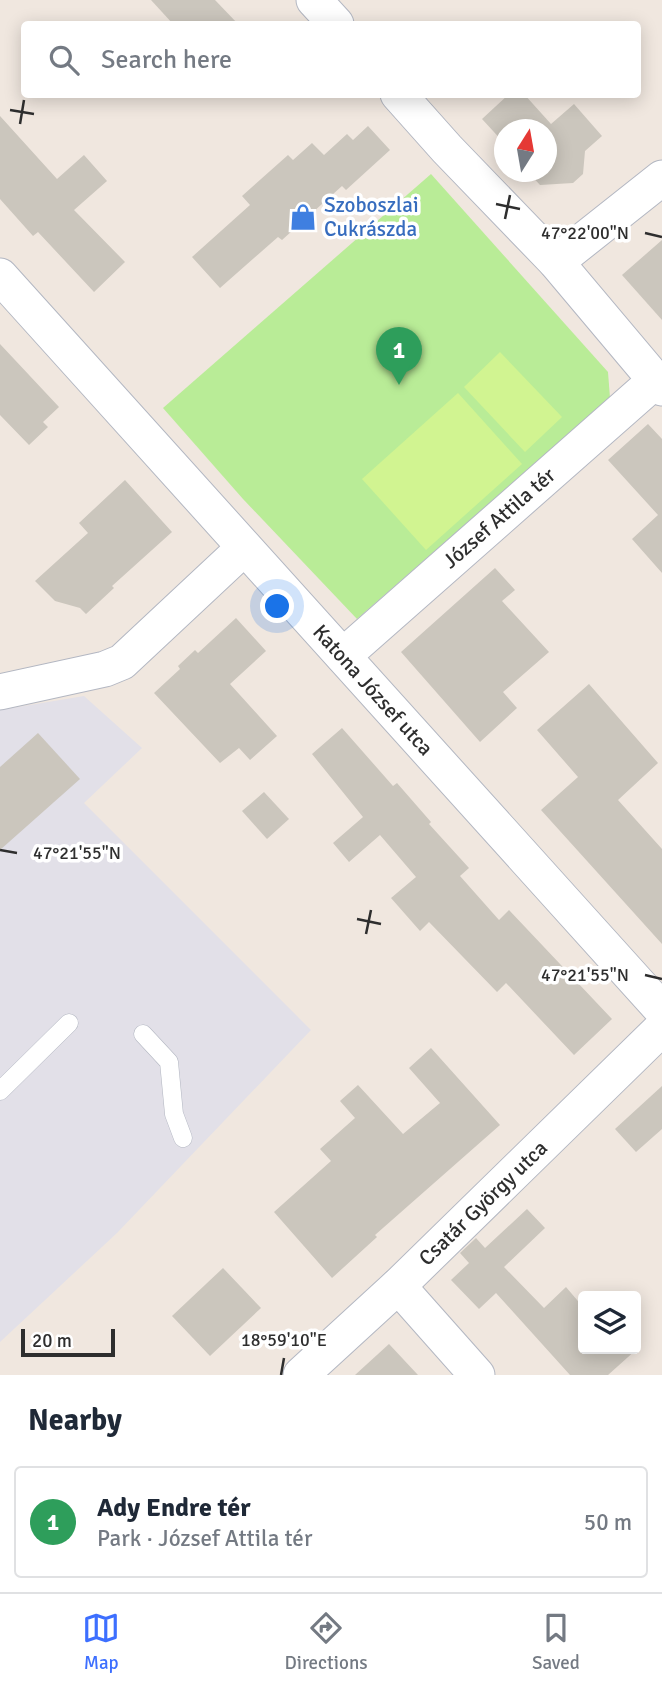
<!DOCTYPE html>
<html lang="en">
<head>
<meta charset="utf-8">
<style>
  body { margin:0; font-family:Signika,sans-serif; background:#f6f6f7; color:#1f2937 }
  .controls { position:absolute; right:21px; bottom:21px; display:grid; overflow:hidden; border-radius:7px; box-shadow:0 4px 18px #0003 }
  .controls button { width:63px; height:63px; display:grid; place-items:center; padding:0; border:0; border-bottom:2px solid #e0e1e3; background:#fff; color:#1f2937; font:35px sans-serif }
  .compass { position:absolute; left:494px; top:119px; width:63px; height:63px; border-radius:50%; background:#fff; box-shadow:0 4px 18px #0003; rotate:11deg }
  .scale { position:absolute; left:21px; bottom:18px; width:94px; box-sizing:border-box; padding-left:7px; border:4px solid #2e2e2e; border-top:0; font-size:19px; line-height:24px; white-space:nowrap; color:#2e2e2e; -webkit-text-stroke:5px #fff; paint-order:stroke }
  .you { position:absolute; left:278px; top:607px; width:24px; height:24px; margin:-18px; border:5px solid #fff; border-radius:50%; background:#1a73e8; box-shadow:0 0 0 10px #1a73e833 }
  .badge { display:grid; place-items:center; width:46px; height:46px; border-radius:50%; background:#3d6fff; color:#fff; font-size:23px; font-weight:700 }
  .pin { position:absolute; translate:-50% -58px; filter:drop-shadow(0 2px 4px #0008) }
  .pin::after { content:''; position:absolute; top:37px; width:24px; height:21px; background:inherit; clip-path:polygon(0 0,100% 0,50% 100%) }
  .list { margin:0; padding:0; list-style:none }
  h2 { display:flex; justify-content:space-between; align-items:center; height:91px; margin:0; padding:0 28px; font-size:30px }
  h2 small { font-size:23px; font-weight:400; color:#747a83 }
  .list li { display:grid; grid-template-columns:46px 1fr auto; gap:21px; align-items:center; box-sizing:border-box; height:112px; margin:0 14px 14px; padding:0 14px; border:2px solid #e0e1e3; border-radius:7px }
  .list b { display:block; font-size:26px; white-space:nowrap }
  .list p { margin:0; font-size:23px; white-space:nowrap; color:#747a83 }
  .list em { font-size:23px; font-style:normal; color:#747a83 }
  .icon { flex:none; width:38px; height:38px; fill:none; stroke:currentColor; stroke-width:2; stroke-linecap:round; stroke-linejoin:round }
  .map { position:relative; flex:none; width:662px; height:1375px; overflow:hidden }
  .search { position:absolute; background:#fff; box-shadow:0 4px 18px #0003; left:21px; right:21px; top:21px; height:77px; display:flex; align-items:center; gap:18px; box-sizing:border-box; padding:0 24px; border-radius:7px; color:#747a83; font-size:26px }
  .sheet { height:217px; background:#fff }
  nav { display:flex; justify-content:space-around; align-items:center; box-sizing:border-box; height:98px; border-top:2px solid #e0e1e3; background:#fff; font-size:19px; color:#747a83 }
  nav a { display:grid; justify-items:center; gap:4px }
  nav .on { color:#3d6fff }
  .map>svg:first-child { display:block }
  .industrial { fill:#e2e0e8 }
  .green { fill:#b9ec97 }
  .pitch { fill:#d1f491 }
  .building { fill:#cbc6bd }
  .lines { fill:none; stroke-linecap:round; stroke-linejoin:round }
  .service-casing { stroke:#b3b7c2; stroke-width:19 }
  .minor-casing { stroke:#b3b7c2; stroke-width:37 }
  .service { stroke:#fff; stroke-width:18 }
  .minor { stroke:#fff; stroke-width:35 }
  .ticks { fill:none; stroke:#2e2e2e; stroke-width:2.5 }
  .labels { text-anchor:middle; stroke-width:7; stroke-linejoin:round; paint-order:stroke }
  .shop-label { font-size:21px; fill:#366cbe; stroke:#fff; text-anchor:start }
  .street-label { font-size:21px; fill:#2e2e2e; stroke:#fff }
  .ticks-label { font-size:18px; text-anchor:middle; fill:#2e2e2e; stroke:#fff; stroke-width:7; stroke-linejoin:round; paint-order:stroke }
</style>
</head>
<body>
<div class="map">
<svg width="662" height="1375" viewBox="0 0 662 1375">
  <rect width="100%" height="100%" fill="#f0e7df"/>
  <path class="industrial" d="M84 696 142 748 84 803 311 1030 117 1233 0 1342V710Z"/>
  <path class="green" d="M431 174 608 372 610 398 357 619 243 499 163 408Z"/>
  <g class="pitch">
    <path d="M500 352 562 417 525 452 464 387Z"/>
    <path d="M458 393 522 464 426 550 362 479Z"/>
  </g>
  <g class="building">
    <path d="M151 0H215L238 24H173Z"/>
    <path d="M509 94H524L551 124 574 104 602 136 585 151 583 174 573 183 540 185 528 172H547V130H505V144L482 119Z"/>
    <path d="M0 116 57 179 84 155 107 181 74 210 125 262 94 292 38 232 33 236 0 199Z"/>
    <path d="M368 126 390 150 346 190 342 186 282 240 278 237 220 288 192 257 250 205 242 196 288 155 293 160 312 143 324 155 347 134 353 140Z"/>
    <path d="M662 240V320L622 275Z"/>
    <path d="M0 344 59 407 43 422 48 427 29 445 0 415Z"/>
    <path d="M648 424 662 439V573L632 539 658 515 608 460Z"/>
    <path d="M125 480 172 532 112 586 114 588 86 614 80 608 55 601 35 581 88 533 79 523Z"/>
    <path d="M495 568 515 590 502 601 549 652 503 692 517 708 480 742 401 652Z"/>
    <path d="M236 618 266 651 230 684 277 736 250 760 239 748 220 763 154 693 180 669 178 666 195 650 198 653Z"/>
    <path d="M589 684 658 763 618 800 662 849V944L541 810 578 777 537 730Z"/>
    <path d="M342 728 393 786 397 783 431 822 429 824 469 868 460 876 499 920 509 910 612 1019 574 1055 506 983 497 992 429 922 420 931 391 898 416 877 380 835 349 862 333 843 363 817 312 754Z"/>
    <path d="M38 733 80 779 0 850V767Z"/>
    <path d="M264 792 289 819 267 839 242 811Z"/>
    <path d="M431 1048 500 1125 375 1235 377 1237 332 1278 274 1212 331 1161 320 1149 355 1118 340 1101 358 1085 403 1134 440 1103 409 1068Z"/>
    <path d="M662 1086V1129L636 1152 615 1129Z"/>
    <path d="M527 1209 545 1228 504 1267 544 1308 566 1287 583 1307V1349H637L608 1375H570L496 1293 479 1309 451 1280 469 1263 460 1253 476 1238 485 1248Z"/>
    <path d="M223 1268 261 1308 210 1356 172 1316Z"/>
    <path d="M389 1344 418 1375H355Z"/>
  </g>
  <g class="lines">
    <defs>
      <g id="service">
        <path d="M143 1034 169 1062 174 1114 183 1138"/>
        <path d="M0 1091 69 1023"/>
      </g>
      <g id="minor">
        <path d="M314 0 336 24"/>
        <path d="M398 94 447 149 556 262 662 388"/>
        <path d="M556 262 662 178"/>
        <path d="M0 276 662 1010"/>
        <path d="M343 656 655 381"/>
        <path d="M0 692 105 669 122 662 244 548"/>
        <path d="M398 1286 477 1375"/>
        <path d="M301 1375 398 1286 662 1028"/>
      </g>
    </defs>
    <use href="#service" class="service-casing"/>
    <use href="#minor" class="minor-casing"/>
    <use href="#service" class="service"/>
    <use href="#minor" class="minor"/>
  </g>
  <path class="ticks" d="M10 110 34 114M20 124 24 100M496 204 520 209M505 219 510 195M645 233 662 237M0 850 17 853M357 919 381 924M366 934 371 910M645 975 662 979M281 1375 284 1358"/>
  <defs>
    <symbol id="shop-bare" viewBox="-9 -9 18 18"><path d="M-5-2.5h2.3a2.7 3.5 0 0 1 5.4 0H5L5.5 6h-11ZM-1.5-2.5h3a1.5 2.3 0 0 0-3 0Z" fill="#3f7fe0" stroke="#fff" stroke-width="2.5" paint-order="stroke"/></symbol>
  </defs>
  <g fill-rule="evenodd">
    <use href="#shop-bare" x="284" y="198" width="38" height="38"/>
  </g>
  <g class="labels">
    <g class="shop-label">
      <text x="324" y="212">Szoboszlai<tspan x="324" dy="24">Cukrászda</tspan></text>
    </g>
    <g class="street-label">
      <text transform="translate(499 518) rotate(-41)" y="7">József Attila tér</text>
      <text transform="translate(373 690) rotate(48)" y="7">Katona József utca</text>
      <text transform="translate(483 1203) rotate(-44)" y="7">Csatár György utca</text>
    </g>
  </g>
  <g class="ticks-label">
    <text x="585" y="239">47°22'00"N</text>
    <text x="77" y="859">47°21'55"N</text>
    <text x="585" y="981">47°21'55"N</text>
    <text x="284" y="1346">18°59'10"E</text>
  </g>
</svg>
<div class="controls">
<button><svg class="icon" aria-label="layers" viewBox="0 0 24 24"><path d="M12 4l9 5-9 5-9-5zM3 14l9 5 9-5"/></svg></button>
</div>
<svg class="compass" viewBox="-18 -18 36 36"><path d="M0-13l5 13h-10z" fill="#e53935"/><path d="M0 13l5-13h-10z" fill="#747a83"/></svg>
<div class="scale">20 m</div>
<div class="you"></div>
<div class="pin badge" style="left:399px;top:385px;background:#2e9e5b">1</div>
<div class="search"><svg class="icon" aria-label="search" viewBox="0 0 24 24"><circle cx="10" cy="10" r="6"/><path d="M15 15l6 6"/></svg>Search here</div>
</div>
<section class="sheet">
<h2>Nearby<small></small></h2>
<ul class="list">
<li><span class="badge" style="background:#2e9e5b">1</span><div><b>Ady Endre tér</b><p>Park · József Attila tér</p></div><em>50 m</em></li>
</ul>
</section>
<nav>
<a class="on"><svg class="icon" aria-label="map" viewBox="0 0 24 24"><path d="M3 6l6-2 6 2 6-2v14l-6 2-6-2-6 2zM9 4v14M15 6v14"/></svg>Map</a>
<a><svg class="icon" aria-label="directions" viewBox="0 0 24 24"><path d="M12 3l9 9-9 9-9-9zM9 14v-3h6M13 9l2 2-2 2"/></svg>Directions</a>
<a><svg class="icon" aria-label="saved" viewBox="0 0 24 24"><path d="M7 4h10v16l-5-4-5 4z"/></svg>Saved</a>
</nav>
</body>
</html>
